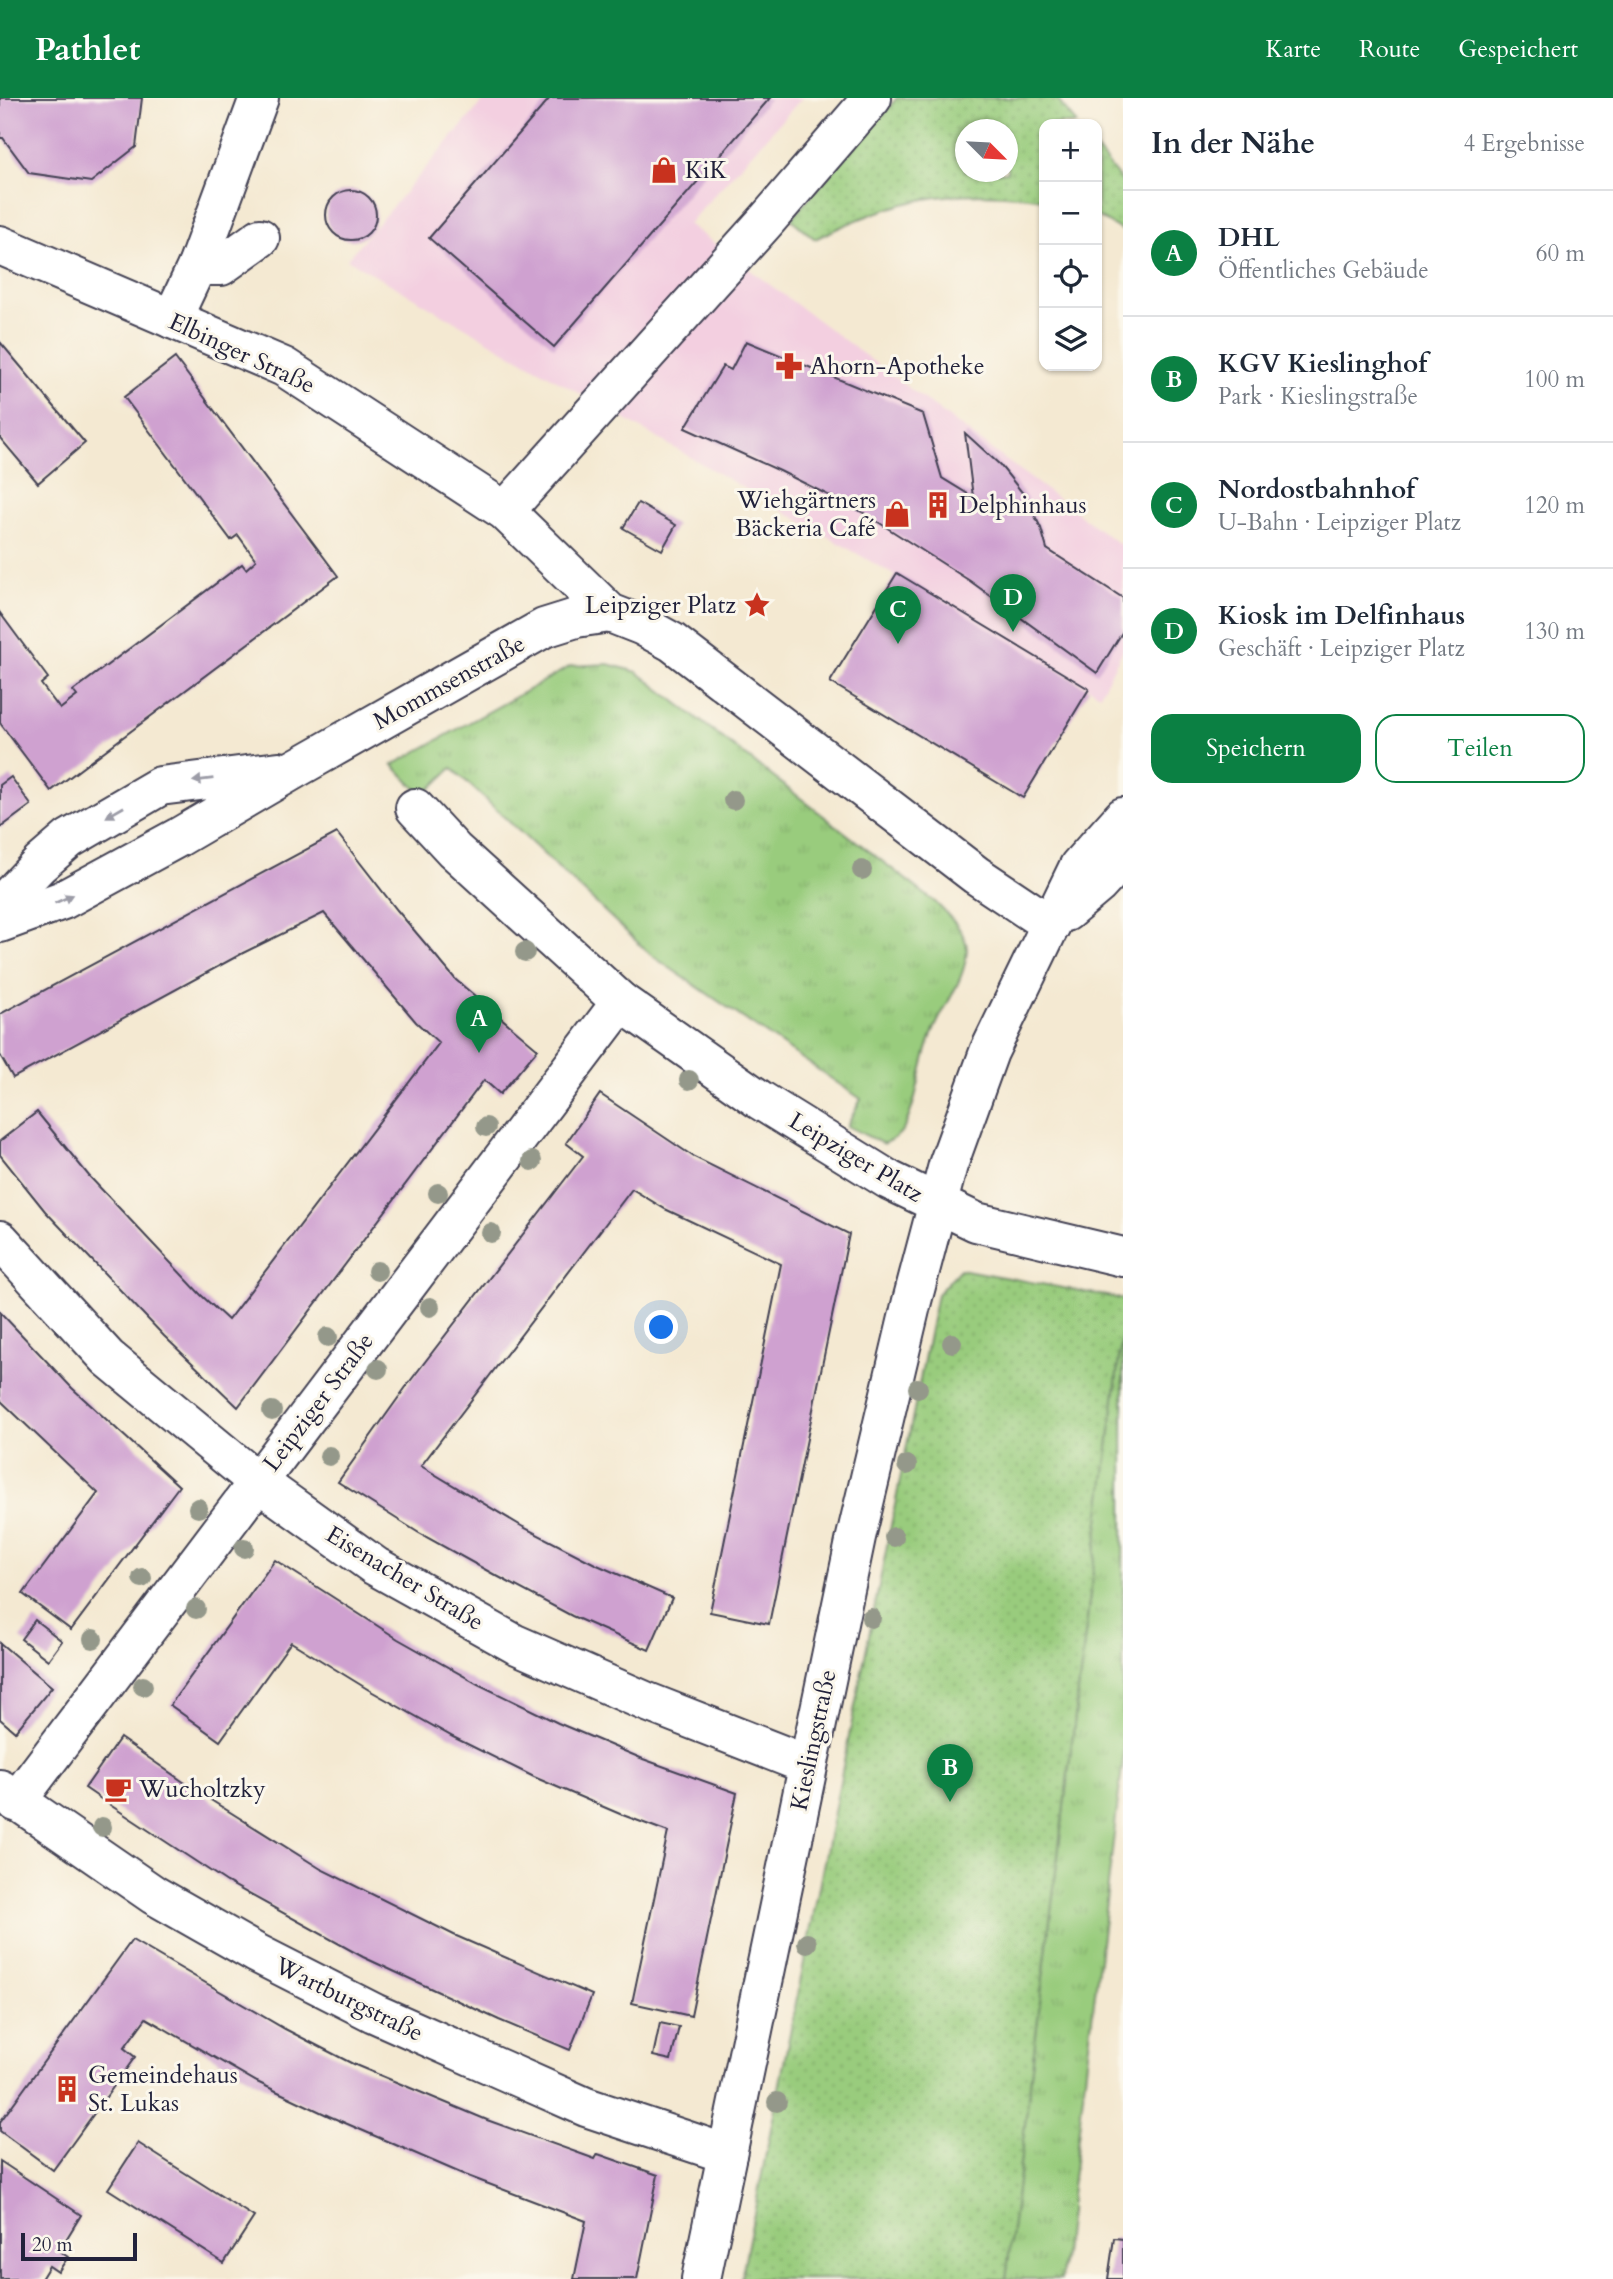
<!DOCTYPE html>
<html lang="de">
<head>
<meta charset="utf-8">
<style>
  body { margin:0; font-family:Cardo,serif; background:#f2f2f3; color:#1f2937 }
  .controls { position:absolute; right:21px; top:21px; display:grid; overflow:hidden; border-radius:14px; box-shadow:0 2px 5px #0004 }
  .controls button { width:63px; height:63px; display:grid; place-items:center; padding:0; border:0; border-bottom:2px solid #e0e1e3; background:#fff; color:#1f2937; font:35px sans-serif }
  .compass { position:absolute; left:955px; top:21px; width:63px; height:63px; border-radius:50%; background:#fff; box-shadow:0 2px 5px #0004; rotate:114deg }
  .scale { position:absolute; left:21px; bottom:18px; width:116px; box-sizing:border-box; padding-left:7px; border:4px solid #22223b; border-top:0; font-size:19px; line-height:24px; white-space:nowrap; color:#22223b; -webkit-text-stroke:5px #fbf7ec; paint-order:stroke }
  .you { position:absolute; left:662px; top:1230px; width:24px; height:24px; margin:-18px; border:5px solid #fff; border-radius:50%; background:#1a73e8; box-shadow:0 0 0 10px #1a73e833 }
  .badge { display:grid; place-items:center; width:46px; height:46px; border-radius:50%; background:#0b8043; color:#fff; font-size:23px; font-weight:700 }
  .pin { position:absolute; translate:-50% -58px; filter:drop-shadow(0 2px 4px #0008) }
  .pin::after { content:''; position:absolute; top:37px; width:24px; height:21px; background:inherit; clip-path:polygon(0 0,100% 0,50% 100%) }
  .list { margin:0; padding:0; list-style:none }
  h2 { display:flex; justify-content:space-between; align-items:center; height:91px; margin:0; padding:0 28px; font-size:30px }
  h2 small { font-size:23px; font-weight:400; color:#747a83 }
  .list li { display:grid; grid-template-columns:46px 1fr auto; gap:21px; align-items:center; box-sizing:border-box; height:126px; padding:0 28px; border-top:2px solid #e0e1e3 }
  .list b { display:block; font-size:26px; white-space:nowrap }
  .list p { margin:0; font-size:23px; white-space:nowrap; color:#747a83 }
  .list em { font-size:23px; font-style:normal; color:#747a83 }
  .actions { display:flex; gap:14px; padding:21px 28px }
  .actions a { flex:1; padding:16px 0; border:2px solid #0b8043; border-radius:21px; text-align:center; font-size:24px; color:#0b8043 }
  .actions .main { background:#0b8043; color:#fff }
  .icon { flex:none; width:38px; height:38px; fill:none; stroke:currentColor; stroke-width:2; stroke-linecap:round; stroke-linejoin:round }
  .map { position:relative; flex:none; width:1123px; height:2181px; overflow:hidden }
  header { display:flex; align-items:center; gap:42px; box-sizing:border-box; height:98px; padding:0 35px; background:#0b8043; color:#fff }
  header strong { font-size:33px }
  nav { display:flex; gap:38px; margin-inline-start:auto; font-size:24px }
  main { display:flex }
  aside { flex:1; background:#fff }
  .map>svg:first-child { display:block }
  .built { fill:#f3cfe0 }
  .grass { fill:url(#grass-tufts); stroke:#5e775c; stroke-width:2 }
  .park { fill:url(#park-dots); stroke:#5e775c; stroke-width:2; fill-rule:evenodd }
  .building { fill:#cfa1d0 }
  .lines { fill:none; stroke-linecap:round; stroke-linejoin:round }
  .minor-casing { stroke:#424052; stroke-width:42 }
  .minor { stroke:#fff; stroke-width:38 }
  .tree { fill:#94988a }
  .oneway { fill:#9c9ca7 }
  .labels { text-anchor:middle; stroke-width:6; stroke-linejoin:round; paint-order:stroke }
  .poi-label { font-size:24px; fill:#22223b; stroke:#fbf7ec; text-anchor:start }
  .street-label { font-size:24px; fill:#22223b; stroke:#fbf7ec }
</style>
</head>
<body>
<header>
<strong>Pathlet</strong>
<nav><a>Karte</a><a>Route</a><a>Gespeichert</a></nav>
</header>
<main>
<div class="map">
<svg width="1123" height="2181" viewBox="0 0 1123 2181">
  <defs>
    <pattern id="grass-tufts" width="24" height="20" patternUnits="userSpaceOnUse" patternTransform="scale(1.75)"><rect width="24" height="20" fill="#99cc7d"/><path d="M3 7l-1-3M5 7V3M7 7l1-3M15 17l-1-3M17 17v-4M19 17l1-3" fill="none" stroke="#84af6d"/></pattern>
    <pattern id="park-dots" width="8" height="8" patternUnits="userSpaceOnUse" patternTransform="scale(1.75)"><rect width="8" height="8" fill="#99cc7d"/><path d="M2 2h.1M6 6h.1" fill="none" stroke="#84af6d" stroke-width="1.8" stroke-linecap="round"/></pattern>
  </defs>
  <rect width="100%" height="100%" fill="#fbf7ec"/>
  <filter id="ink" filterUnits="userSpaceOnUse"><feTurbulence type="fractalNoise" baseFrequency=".0143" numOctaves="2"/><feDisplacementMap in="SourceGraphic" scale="14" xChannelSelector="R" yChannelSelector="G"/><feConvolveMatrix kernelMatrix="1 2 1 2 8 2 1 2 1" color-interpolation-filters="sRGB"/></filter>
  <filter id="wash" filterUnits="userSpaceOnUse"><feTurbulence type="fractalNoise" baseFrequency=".00686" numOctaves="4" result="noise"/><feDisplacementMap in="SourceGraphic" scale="28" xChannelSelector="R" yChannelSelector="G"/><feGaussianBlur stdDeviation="1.57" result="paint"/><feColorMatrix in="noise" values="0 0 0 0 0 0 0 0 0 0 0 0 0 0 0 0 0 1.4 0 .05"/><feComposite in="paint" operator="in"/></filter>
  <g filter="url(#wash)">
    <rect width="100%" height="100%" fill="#f4e9d2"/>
    <path class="built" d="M486 0H802L688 126 1123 449V552L1100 596 347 161Z"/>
    <g class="grass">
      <path d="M608 566 637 574 935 804C947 816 967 834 967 852 965 883 945 905 934 932 920 963 919 1000 904 1030 899 1038 891 1043 883 1046L847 1028 861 1001 651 857 452 670 423 698 393 667 571 568Z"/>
      <path d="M1123 1227V1661L1061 2181H1006Z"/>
    </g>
    <g class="park">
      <path d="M897 0H1056L1077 26H1044V101C952 88 898 100 815 141L791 121ZM965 32H1007V74H965Z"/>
      <path d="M1097 52 1123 85V133L1097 118Z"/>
      <path d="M960 1171 1123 1201V1227L1006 2181H741L937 1196Z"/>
    </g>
    <g id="blocks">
      <g class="building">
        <path d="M0 0H142L136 49 91 84 29 75 3 40H0Z"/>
        <path d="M550 0H770L554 249 429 140Z"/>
        <circle cx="351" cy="117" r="25"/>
        <path d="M746 243 923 316 942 380 973 399 965 335 1000 367 1025 398 1041 430 1047 451 1123 500V533L1097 575 970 483 864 415 780 373 685 330 723 268 731 272Z"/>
        <path d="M0 244 85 345 38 385 0 340Z"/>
        <path d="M175 260 338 478 51 693 0 625V515L48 580 41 586 60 611 77 598 73 593 242 466 246 471 256 462 238 437 231 442 124 299Z"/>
        <path d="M638 405 676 427 662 452 623 430Z"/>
        <path d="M897 475 1089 591 1023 700 830 584Z"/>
        <path d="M11 679 31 707 0 730V687Z"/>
        <path d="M337 735 397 812 456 882 538 951 500 996 484 982 238 1309 164 1238 45 1113 0 1057V1043L37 1014 89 1078 201 1197 228 1222 439 945 416 924 324 815 243 855 13 980 0 957V916Z"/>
        <path d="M600 996 694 1059 849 1136 769 1526 710 1514 781 1166 665 1111 632 1091 421 1368 523 1429 595 1466 672 1500 649 1552 572 1518 495 1477 419 1435 338 1384 411 1282 583 1058 566 1045Z"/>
        <path d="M0 1214 72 1290 179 1388 71 1532 23 1496 98 1395 0 1302Z"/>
        <path d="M275 1462 398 1541 478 1586 558 1625 643 1661 737 1695 691 1918 632 1905 668 1734 620 1716 534 1679 453 1639 369 1592 291 1544 220 1643 170 1607Z"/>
        <path d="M35 1522 62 1543 48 1562 21 1541Z"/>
        <path d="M0 1545 52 1589 15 1634 0 1621Z"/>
        <path d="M120 1640 198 1694 321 1771 454 1837 592 1897 570 1952 499 1922 363 1859 227 1784 101 1701 85 1690Z"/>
        <path d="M132 1842 285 1931 353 1966 487 2022 595 2061 598 2056 658 2077 637 2181H574L586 2123 465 2077 329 2018 257 1984 146 1920 124 1950 135 1959 53 2072 0 2033V2024Z"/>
        <path d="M660 1925 679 1929 671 1962 653 1958Z"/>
        <path d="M138 2045 254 2119 224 2165 108 2091Z"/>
        <path d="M0 2063 81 2117 59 2153 68 2159 58 2174 49 2168 41 2181H0Z"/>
        <path d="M1114 2140 1123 2141V2181H1108Z"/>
      </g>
    </g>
  </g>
  <g filter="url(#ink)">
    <use href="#blocks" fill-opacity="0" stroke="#424052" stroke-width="2"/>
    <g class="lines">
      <defs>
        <g id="minor">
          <path d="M0 147 284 269 505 413 610 515 643 528 672 544 976 777 1051 827"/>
          <path d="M197 168H221L260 140"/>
          <path d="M172 221 197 168 259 0"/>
          <path d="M505 413 766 123 872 0"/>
          <path d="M415 710 454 752 621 904 760 1002 889 1082 976 1124 1123 1159"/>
          <path d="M0 808 40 766 69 741 160 688 279 673"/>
          <path d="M1066 814 1098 787 1123 760"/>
          <path d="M0 825 63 802 179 739 295 671 544 530 576 520 610 515"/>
          <path d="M0 1142 108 1260 258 1384 375 1468 515 1546 645 1603 808 1667"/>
          <path d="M0 1691 154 1797 256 1855 374 1915 586 2009 727 2056"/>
          <path d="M16 1704 621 904"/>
          <path d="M701 2181 856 1439 912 1203 948 1067 989 954 1079 768 1123 719"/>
        </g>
      </defs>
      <use href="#minor" class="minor-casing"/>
      <use href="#minor" class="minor"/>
    </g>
    <g class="tree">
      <circle cx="733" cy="702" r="10"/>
      <circle cx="862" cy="772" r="10"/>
      <circle cx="525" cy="854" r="10"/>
      <circle cx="689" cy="982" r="10"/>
      <circle cx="486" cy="1029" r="10"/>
      <circle cx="532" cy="1063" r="10"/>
      <circle cx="438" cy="1095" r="10"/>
      <circle cx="491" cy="1135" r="10"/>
      <circle cx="377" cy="1173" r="10"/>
      <circle cx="430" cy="1209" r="10"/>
      <circle cx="328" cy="1239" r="10"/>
      <circle cx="952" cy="1245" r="10"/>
      <circle cx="378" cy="1271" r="10"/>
      <circle cx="918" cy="1290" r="10"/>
      <circle cx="272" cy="1313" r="10"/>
      <circle cx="329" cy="1358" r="10"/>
      <circle cx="907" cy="1367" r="10"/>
      <circle cx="198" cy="1410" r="10"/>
      <circle cx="894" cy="1439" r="10"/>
      <circle cx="244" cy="1450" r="10"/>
      <circle cx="142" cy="1480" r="10"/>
      <circle cx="196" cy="1511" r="10"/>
      <circle cx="871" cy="1520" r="10"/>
      <circle cx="93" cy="1541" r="10"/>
      <circle cx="143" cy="1588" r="10"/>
      <circle cx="102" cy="1729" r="10"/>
      <circle cx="807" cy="1845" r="10"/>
      <circle cx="777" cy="2004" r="10"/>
    </g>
    <defs><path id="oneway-solid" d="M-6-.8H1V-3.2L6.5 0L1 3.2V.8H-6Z" transform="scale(1.75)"/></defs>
    <g class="oneway">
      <use href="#oneway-solid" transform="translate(203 682) rotate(173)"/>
      <use href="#oneway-solid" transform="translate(115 714) rotate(150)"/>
      <use href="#oneway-solid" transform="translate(64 801) rotate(-24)"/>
    </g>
  </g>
  <defs>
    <symbol id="shop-bare" viewBox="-9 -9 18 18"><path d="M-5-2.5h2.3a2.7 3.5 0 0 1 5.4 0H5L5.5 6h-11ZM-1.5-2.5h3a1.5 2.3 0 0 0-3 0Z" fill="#c8321e" stroke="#fbf7ec" stroke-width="2.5" paint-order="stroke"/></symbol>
    <symbol id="pharmacy-bare" viewBox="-9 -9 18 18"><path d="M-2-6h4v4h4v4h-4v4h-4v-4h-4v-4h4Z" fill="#c8321e" stroke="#fbf7ec" stroke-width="2.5" paint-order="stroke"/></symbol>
    <symbol id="building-bare" viewBox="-9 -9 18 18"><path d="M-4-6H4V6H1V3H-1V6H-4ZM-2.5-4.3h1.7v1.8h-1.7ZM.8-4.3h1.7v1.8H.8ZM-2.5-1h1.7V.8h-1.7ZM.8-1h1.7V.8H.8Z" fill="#c8321e" stroke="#fbf7ec" stroke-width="2.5" paint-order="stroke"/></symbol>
    <symbol id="sight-bare" viewBox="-9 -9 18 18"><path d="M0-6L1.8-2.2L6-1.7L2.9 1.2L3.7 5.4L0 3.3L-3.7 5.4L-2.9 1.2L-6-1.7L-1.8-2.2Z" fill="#c8321e" stroke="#fbf7ec" stroke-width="2.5" paint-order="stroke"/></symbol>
    <symbol id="cafe-bare" viewBox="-9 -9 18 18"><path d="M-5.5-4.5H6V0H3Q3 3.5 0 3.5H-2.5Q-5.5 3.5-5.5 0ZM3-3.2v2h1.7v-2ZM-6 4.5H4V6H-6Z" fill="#c8321e" stroke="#fbf7ec" stroke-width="2.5" paint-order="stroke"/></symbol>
  </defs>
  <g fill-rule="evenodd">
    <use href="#shop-bare" x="645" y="53" width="38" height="38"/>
    <use href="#pharmacy-bare" x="770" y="249" width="38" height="38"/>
    <use href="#building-bare" x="919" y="388" width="38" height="38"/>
    <use href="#shop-bare" x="878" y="397" width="38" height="38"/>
    <use href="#sight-bare" x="738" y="488" width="38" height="38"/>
    <use href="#cafe-bare" x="99" y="1672" width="38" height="38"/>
    <use href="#building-bare" x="48" y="1972" width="38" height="38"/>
  </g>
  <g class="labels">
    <g class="poi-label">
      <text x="685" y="80">KiK</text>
      <text x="810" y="276">Ahorn-Apotheke</text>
      <text x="876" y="410" text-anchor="end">Wiehgärtners<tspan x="876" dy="28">Bäckeria Café</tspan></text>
      <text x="959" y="415">Delphinhaus</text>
      <text x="736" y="515" text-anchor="end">Leipziger Platz</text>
      <text x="139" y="1699">Wucholtzky</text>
      <text x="88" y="1985">Gemeindehaus<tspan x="88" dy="28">St. Lukas</tspan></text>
    </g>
    <g class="street-label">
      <text transform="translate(242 255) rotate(25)" y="8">Elbinger Straße</text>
      <text transform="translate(449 584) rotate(-29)" y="8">Mommsenstraße</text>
      <text transform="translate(856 1059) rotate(31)" y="8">Leipziger Platz</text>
      <text transform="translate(318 1304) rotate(-53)" y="8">Leipziger Straße</text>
      <text transform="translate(405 1480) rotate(31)" y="8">Eisenacher Straße</text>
      <text transform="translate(813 1642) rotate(-78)" y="8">Kieslingstraße</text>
      <text transform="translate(349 1901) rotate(26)" y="8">Wartburgstraße</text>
    </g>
  </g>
</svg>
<div class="controls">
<button>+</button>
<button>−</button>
<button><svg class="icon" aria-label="locate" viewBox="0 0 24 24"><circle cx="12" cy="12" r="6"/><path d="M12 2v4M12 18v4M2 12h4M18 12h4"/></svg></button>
<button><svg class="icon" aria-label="layers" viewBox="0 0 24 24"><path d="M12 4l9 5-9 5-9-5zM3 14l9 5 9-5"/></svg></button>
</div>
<svg class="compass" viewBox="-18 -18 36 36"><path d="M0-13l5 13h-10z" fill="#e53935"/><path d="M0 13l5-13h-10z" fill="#747a83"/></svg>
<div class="scale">20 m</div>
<div class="you"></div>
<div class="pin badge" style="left:479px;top:955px">A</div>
<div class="pin badge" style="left:950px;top:1704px">B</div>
<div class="pin badge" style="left:898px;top:546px">C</div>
<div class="pin badge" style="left:1013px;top:534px">D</div>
</div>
<aside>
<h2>In der Nähe<small>4 Ergebnisse</small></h2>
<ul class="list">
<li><span class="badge">A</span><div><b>DHL</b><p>Öffentliches Gebäude</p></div><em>60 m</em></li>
<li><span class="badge">B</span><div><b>KGV Kieslinghof</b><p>Park · Kieslingstraße</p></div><em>100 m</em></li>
<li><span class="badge">C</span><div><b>Nordostbahnhof</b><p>U-Bahn · Leipziger Platz</p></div><em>120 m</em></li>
<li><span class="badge">D</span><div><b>Kiosk im Delfinhaus</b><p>Geschäft · Leipziger Platz</p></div><em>130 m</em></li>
</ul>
<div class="actions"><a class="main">Speichern</a><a>Teilen</a></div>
</aside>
</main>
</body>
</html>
